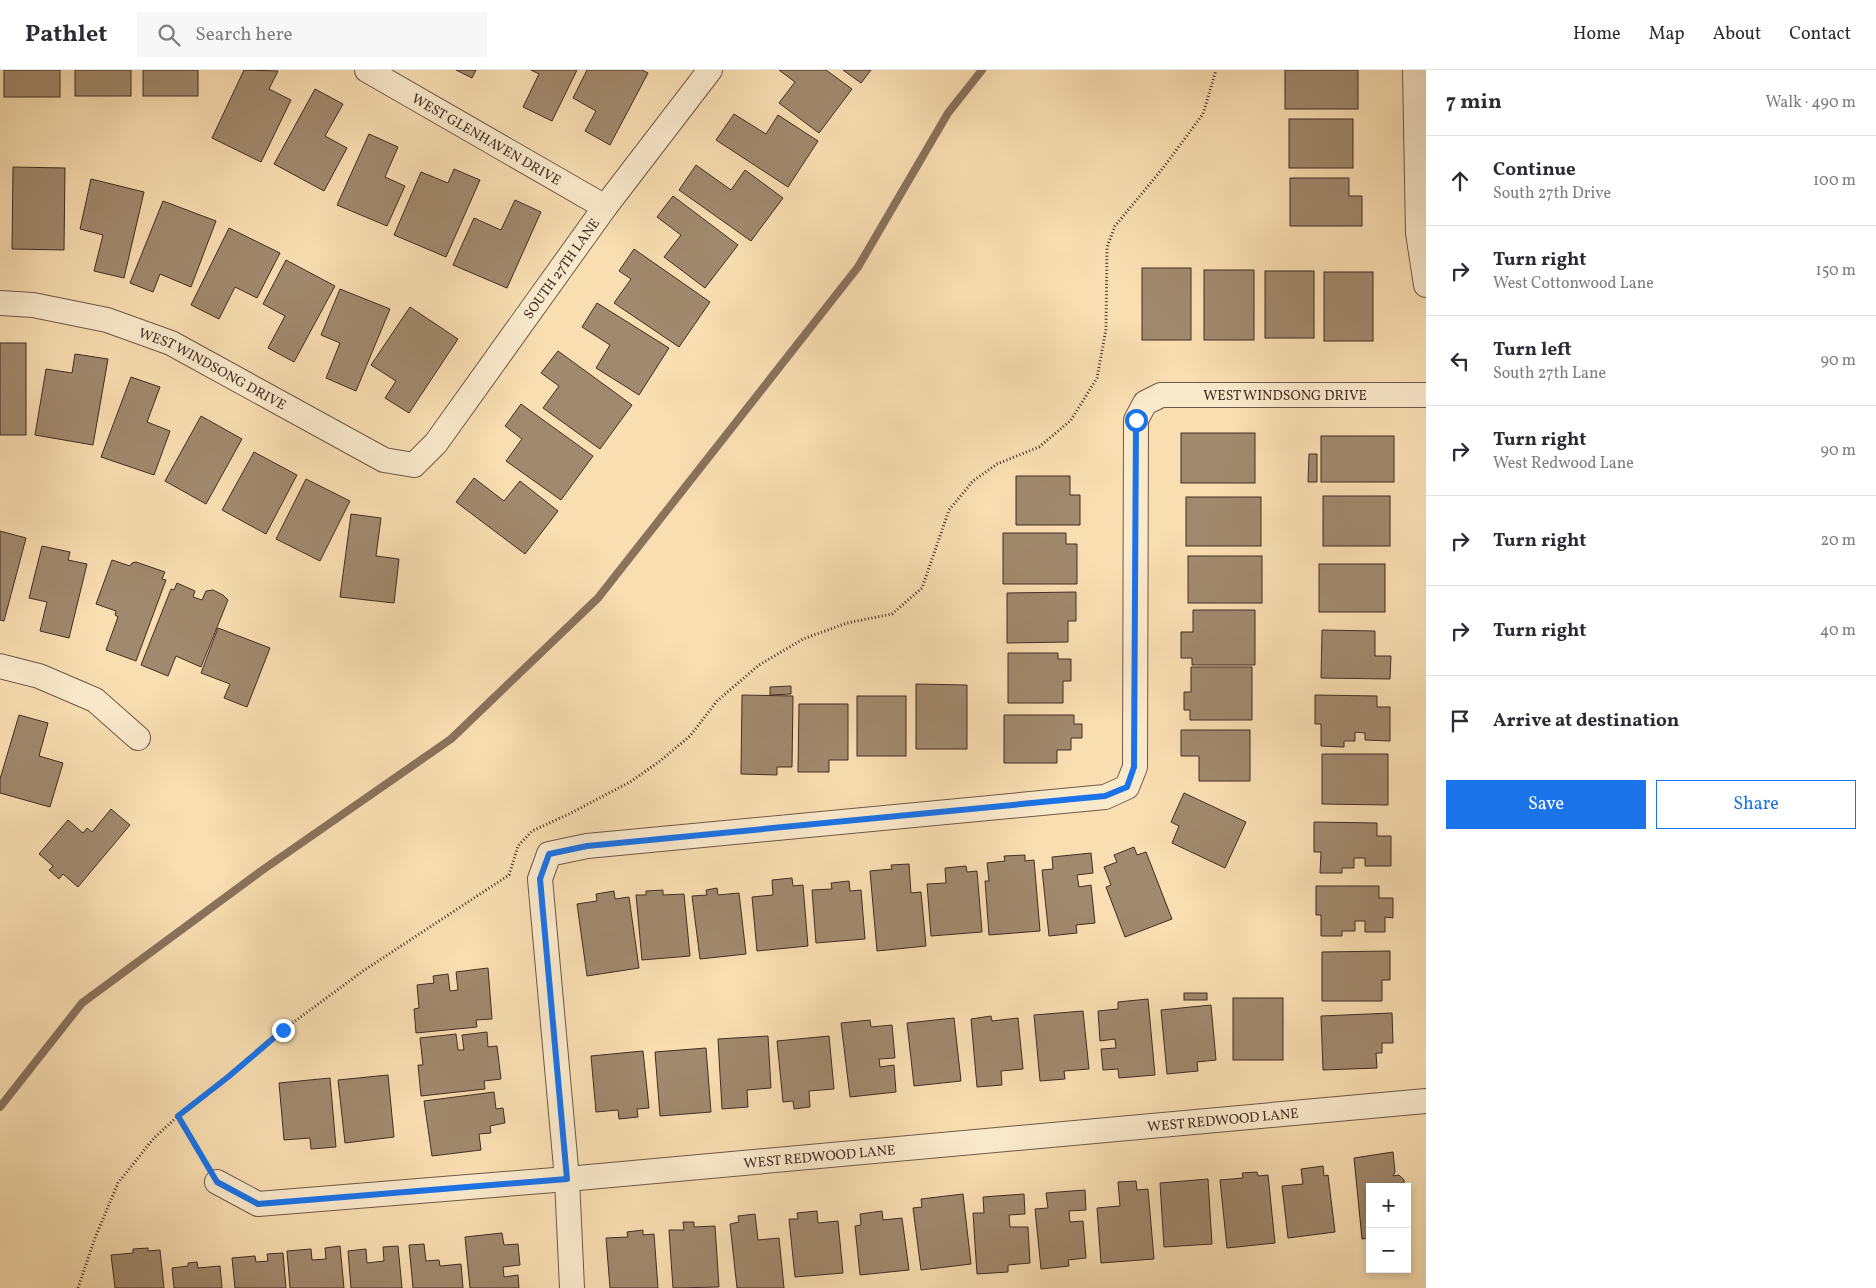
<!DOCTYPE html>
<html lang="en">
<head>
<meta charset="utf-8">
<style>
  body { margin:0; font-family:Vollkorn,serif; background:#f7f7f7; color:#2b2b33 }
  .controls { position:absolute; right:15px; bottom:15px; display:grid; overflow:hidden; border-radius:0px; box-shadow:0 2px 8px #0003 }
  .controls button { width:45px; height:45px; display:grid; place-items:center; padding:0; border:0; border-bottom:1px solid #e1e1e2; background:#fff; color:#2b2b33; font:25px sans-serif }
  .stop { position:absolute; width:15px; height:15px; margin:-11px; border:4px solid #1a73e8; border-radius:50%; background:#fff }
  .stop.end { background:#1a73e8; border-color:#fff; box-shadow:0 1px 5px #0008 }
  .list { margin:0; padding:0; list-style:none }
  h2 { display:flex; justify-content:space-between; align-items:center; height:65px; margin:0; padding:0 20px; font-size:21px }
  h2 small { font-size:16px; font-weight:400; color:#7c7c81 }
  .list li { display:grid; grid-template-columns:32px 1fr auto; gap:15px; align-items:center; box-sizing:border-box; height:90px; padding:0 20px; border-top:1px solid #e1e1e2 }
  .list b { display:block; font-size:19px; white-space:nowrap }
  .list p { margin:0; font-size:16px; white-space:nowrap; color:#7c7c81 }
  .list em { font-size:16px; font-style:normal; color:#7c7c81 }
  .actions { display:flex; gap:10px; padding:15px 20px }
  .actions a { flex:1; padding:11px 0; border:1px solid #1a73e8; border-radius:0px; text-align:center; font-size:18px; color:#1a73e8 }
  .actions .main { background:#1a73e8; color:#fff }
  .icon { flex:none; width:28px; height:28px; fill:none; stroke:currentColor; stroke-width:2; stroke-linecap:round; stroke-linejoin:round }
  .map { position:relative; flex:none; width:1426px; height:1218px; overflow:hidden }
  header { display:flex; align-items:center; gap:30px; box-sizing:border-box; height:70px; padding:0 25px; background:#fff; border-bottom:1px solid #e1e1e2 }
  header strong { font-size:24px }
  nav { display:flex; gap:28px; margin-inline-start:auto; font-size:18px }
  .search { width:350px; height:45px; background:#f7f7f7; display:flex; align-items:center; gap:12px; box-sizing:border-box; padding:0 18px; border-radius:0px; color:#7c7c81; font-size:19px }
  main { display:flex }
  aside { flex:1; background:#fff }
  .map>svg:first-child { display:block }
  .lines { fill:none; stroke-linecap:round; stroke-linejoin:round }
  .stream { stroke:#8a725b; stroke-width:8 }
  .building { fill:#a1896d; stroke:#422c23 }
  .street-casing { stroke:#705846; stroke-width:26 }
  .path { stroke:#422c23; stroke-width:3; stroke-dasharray:1 2.5; stroke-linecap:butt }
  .street { stroke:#faeacc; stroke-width:24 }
  .route { stroke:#1a73e8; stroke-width:6 }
  .labels { text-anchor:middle; stroke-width:4; stroke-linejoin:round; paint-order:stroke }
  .street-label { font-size:14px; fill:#422c23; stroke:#faeacc }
</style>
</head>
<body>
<header>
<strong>Pathlet</strong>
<div class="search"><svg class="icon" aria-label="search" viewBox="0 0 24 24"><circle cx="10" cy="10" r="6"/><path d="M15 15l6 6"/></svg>Search here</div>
<nav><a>Home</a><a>Map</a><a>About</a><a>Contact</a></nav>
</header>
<main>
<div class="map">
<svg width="1426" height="1218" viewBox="0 0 1426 1218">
  <rect width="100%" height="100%" fill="#f8deb1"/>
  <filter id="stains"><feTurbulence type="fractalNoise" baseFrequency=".004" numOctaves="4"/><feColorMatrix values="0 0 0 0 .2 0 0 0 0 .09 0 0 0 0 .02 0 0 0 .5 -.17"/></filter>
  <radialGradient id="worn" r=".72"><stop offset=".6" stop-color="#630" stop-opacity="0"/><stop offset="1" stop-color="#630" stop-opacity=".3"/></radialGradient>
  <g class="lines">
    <path class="stream" d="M0 1037 82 933 261 801 451 669 598 528 858 197 948 43 982 0"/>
  </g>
  <g class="building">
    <rect x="4" y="0" width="56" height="27"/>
    <rect x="75" y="0" width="56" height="26"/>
    <rect x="143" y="0" width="55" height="26"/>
    <path d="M244 0 278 1 269 19 291 30 261 92 212 68Z"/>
    <path d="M456 0H476L472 8Z"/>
    <path d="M531 0H577L552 51 523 37 539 4Z"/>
    <path d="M587 0H642L648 3 610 75 585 61 596 41 573 28Z"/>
    <path d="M779 0H826L852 19 819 63 779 33 795 12Z"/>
    <path d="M843 0H871L861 13Z"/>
    <rect x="1285" y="0" width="73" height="39"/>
    <path d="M315 19 343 34 325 66 347 78 324 121 274 94Z"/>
    <path d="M734 44 766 64 778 45 818 71 788 117 716 70Z"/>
    <rect x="1289" y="49" width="64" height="49"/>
    <path d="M369 64 398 77 385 107 405 116 387 156 337 135Z"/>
    <path d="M696 95 731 120 745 100 783 128 751 171 679 120Z"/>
    <path d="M13 97 65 98 64 180 12 179Z"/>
    <path d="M454 99 480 110 446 187 394 165 421 102 448 113Z"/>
    <path d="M1290 108H1349V126H1362V156H1290Z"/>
    <path d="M91 109 144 122 124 208 94 201 103 165 80 159Z"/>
    <path d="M673 126 738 175 705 218 664 187 681 165 657 147Z"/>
    <path d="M515 130 541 142 507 218 453 195 474 148 501 160Z"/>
    <path d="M163 131 216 151 191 217 160 204 153 222 130 213Z"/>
    <path d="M229 158 280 183 257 228 235 217 219 249 191 235Z"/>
    <path d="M634 179 710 232 679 277 614 233 631 209 619 201Z"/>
    <path d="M286 190 335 216 294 292 268 278 285 246 263 234Z"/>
    <rect x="1142" y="198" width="49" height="72"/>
    <rect x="1204" y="200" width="50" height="70"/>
    <rect x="1265" y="201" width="49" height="67"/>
    <rect x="1324" y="202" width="49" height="69"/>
    <path d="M340 219 390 239 356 321 326 308 340 273 321 265Z"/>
    <path d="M597 233 669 278 639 325 596 298 610 275 582 257Z"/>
    <path d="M410 237 458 269 409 343 385 328 396 311 371 295Z"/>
    <rect x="0" y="273" width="26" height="92"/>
    <path d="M558 281 632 335 600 379 543 338 559 316 541 303Z"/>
    <path d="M75 284 108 289 93 375 35 365 46 299 72 303Z"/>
    <path d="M131 307 160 317 147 352 170 361 154 405 101 387Z"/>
    <path d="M521 334 593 386 561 430 506 391 522 369 505 356Z"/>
    <path d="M201 346 242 369 206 434 165 411Z"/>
    <rect x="1181" y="363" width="74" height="50"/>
    <rect x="1321" y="366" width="73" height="46"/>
    <path d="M254 382 297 405 266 464 222 440Z"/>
    <path d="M1309 384H1317V412H1308Z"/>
    <path d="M1016 406H1070V425H1080V455H1016Z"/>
    <path d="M474 408 504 431 520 411 558 441 525 484 456 432Z"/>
    <path d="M306 409 350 431 320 491 276 469Z"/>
    <rect x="1323" y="426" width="67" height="50"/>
    <rect x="1186" y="427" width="75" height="49"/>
    <path d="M351 444 381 448 376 486 399 489 394 533 340 527Z"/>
    <path d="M0 461 26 468 4 551 0 550Z"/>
    <path d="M1003 463H1066V474H1077V514H1003Z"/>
    <path d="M42 476 70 482 68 490 87 494 69 568 40 561 47 532 29 528Z"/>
    <rect x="1188" y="486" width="74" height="47"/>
    <path d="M112 490 130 496 132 493 136 492 165 502 162 509 166 510 136 591 106 580 118 547 115 545 116 541 96 534Z"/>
    <rect x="1319" y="494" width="66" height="48"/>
    <path d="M177 513 195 521 193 527 202 530 206 521 213 520 223 525 228 530 201 597 176 586 168 606 141 595 171 519 174 520Z"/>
    <path d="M1076 522V551H1068V572L1007 573V523Z"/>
    <path d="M1193 540H1255V595H1192V588H1181V562H1193Z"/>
    <path d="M218 558 270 578 247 637 224 628 230 614 201 603Z"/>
    <path d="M1322 560 1375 561V586H1391L1390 609 1321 608Z"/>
    <path d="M1008 583H1058V589H1071V611H1063V633H1008Z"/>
    <path d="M1191 597H1252V650H1190V640H1184V622H1191Z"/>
    <path d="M916 614 967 615V679H916Z"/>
    <path d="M791 616V624L770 625V617Z"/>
    <path d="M742 625 793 626 792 697H777V705L741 704Z"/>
    <path d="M1315 625 1377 626V637H1390V671L1365 670V663L1355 662V671H1344V677L1321 676V654H1315Z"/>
    <rect x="857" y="626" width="49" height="60"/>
    <path d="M799 634H848V690H829V702H798Z"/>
    <path d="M19 645 48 653 39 686 63 693 50 737 0 723V709Z"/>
    <path d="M1004 645H1074V654H1082V668H1071V680H1057V693H1004Z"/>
    <path d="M1181 660H1250V711H1199V686H1181Z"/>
    <path d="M1322 684H1388V735L1322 734Z"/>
    <path d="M1184 723 1246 752 1225 798 1172 773 1179 756 1171 752Z"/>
    <path d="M111 739 130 755 78 817 63 804 59 809 49 800 53 796 39 784 68 750 83 763 87 758 92 762Z"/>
    <path d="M1314 752 1377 753V766H1391V796H1365V788H1354V798H1342V803H1320L1321 782H1314Z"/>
    <path d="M1134 777 1137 785 1146 782 1172 849 1125 867 1106 817 1111 815 1104 797 1117 792 1114 785Z"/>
    <path d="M1091 783 1093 803 1077 805 1079 817 1091 815 1095 853 1076 855 1077 863 1049 866 1042 800 1053 799 1052 787Z"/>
    <path d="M1025 785V791L1034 790 1040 861 989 865 985 811H989L987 793 1005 791 1004 786Z"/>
    <path d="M909 794 911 823 921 822 926 876 877 881 870 801 892 799 891 795Z"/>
    <path d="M966 796 967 802 977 801 982 862 931 866 927 814 946 813 945 798Z"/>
    <path d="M792 808 793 816 803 815 808 876 757 881 752 827 773 825 772 810Z"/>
    <path d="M849 811 850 821 861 820 865 869 816 873 812 820 832 819 831 813Z"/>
    <path d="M1316 816H1379V828H1393V848L1385 847V862H1365V851H1355V861H1342V866H1321V845H1316Z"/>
    <path d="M717 818 718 825 739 823 746 884 700 889 692 826 707 825 706 820Z"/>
    <path d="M663 820V825L684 824 690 886 642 890 636 825H646V821Z"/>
    <path d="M614 821 615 829 629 827 639 898 587 906 577 834 597 831 596 824Z"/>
    <path d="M1390 881V910H1382V931H1322V882Z"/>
    <path d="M488 898 492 949 476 950 477 957 416 963 414 939 419 938 417 915 434 913 433 906 448 904 450 921 458 920 456 902Z"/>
    <rect x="1184" y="923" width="23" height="7"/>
    <rect x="1233" y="928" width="50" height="62"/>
    <path d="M1148 929 1155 1005 1119 1008 1118 999 1103 1000 1101 979 1116 978 1115 969 1100 971 1098 941 1118 939V932Z"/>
    <path d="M1211 935 1216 990 1197 992 1198 1001 1167 1004 1161 940Z"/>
    <path d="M1083 941 1089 999 1064 1001 1065 1009 1040 1011 1034 945Z"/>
    <path d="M1392 943 1393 973H1382V983H1376L1377 998 1323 1000 1321 946Z"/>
    <path d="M991 946 992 951 1018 948 1023 999 1001 1001 1002 1015 977 1017 971 949Z"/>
    <path d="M954 948 961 1011 914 1016 907 953Z"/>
    <path d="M870 950 871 957 892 955 895 988 879 989 880 997 894 995 896 1022 850 1027 841 953Z"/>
    <path d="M487 962 488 977 497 976 501 1009 484 1011 485 1019 421 1026 418 995H423L420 968 456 964 458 980H464L462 965Z"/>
    <path d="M768 966 771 1018 747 1020 748 1037 722 1039 718 969Z"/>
    <path d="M829 966 834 1019 809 1021 810 1037 794 1039 793 1031 783 1032 777 971Z"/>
    <path d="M706 978 711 1042 660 1046 655 982Z"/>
    <path d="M643 981 649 1038 637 1039 638 1047 619 1049 618 1040 596 1042 591 986Z"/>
    <path d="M388 1005 394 1067 345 1073 338 1010Z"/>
    <path d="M330 1008 336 1077 311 1079 310 1068 284 1070 279 1013Z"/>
    <path d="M494 1022 496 1039 503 1038 505 1053 490 1056 491 1063 479 1064 481 1080 432 1086 424 1031Z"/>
    <path d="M1393 1082 1395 1102 1393 1106 1399 1105 1404 1110V1116L1406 1117H1370V1168L1362 1169 1354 1088Z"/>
    <path d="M1323 1096 1324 1106 1328 1105 1335 1162 1288 1168 1282 1116 1303 1114 1301 1099Z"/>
    <path d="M1257 1102 1258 1106 1268 1105 1275 1173 1227 1178 1220 1110 1243 1108 1242 1103Z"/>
    <path d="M1208 1109 1212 1174 1164 1177 1160 1113Z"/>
    <path d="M1136 1111 1137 1120 1148 1119 1154 1189 1101 1193 1097 1138 1120 1136 1118 1112Z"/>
    <path d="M1085 1120 1086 1140 1069 1141 1070 1152 1083 1151 1086 1188 1068 1190 1069 1196 1041 1199 1035 1139 1048 1138 1046 1123Z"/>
    <path d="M963 1124 971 1194 921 1200 913 1138 922 1137 921 1129Z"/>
    <path d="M1024 1124 1025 1144 1009 1145 1010 1157H1028L1030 1193 1008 1195V1202L977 1204 973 1143H984L983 1127Z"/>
    <path d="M817 1141 818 1153 838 1151 843 1203 795 1207 789 1149H798L797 1143Z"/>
    <path d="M882 1141 883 1150 902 1148 909 1200 860 1205 855 1156 861 1155 860 1144Z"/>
    <path d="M755 1144 758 1170 779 1168 784 1218H737L730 1154 739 1152 738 1146Z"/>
    <path d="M683 1152H694V1157L715 1156 719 1217 673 1218 669 1160H684Z"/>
    <path d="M643 1160V1165L654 1164 658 1218H610L606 1168 628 1167 627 1162Z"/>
    <path d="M502 1163 504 1175 518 1174 520 1195 503 1197 504 1207 518 1205 519 1218H470L465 1167Z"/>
    <path d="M424 1174 426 1191 439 1190 440 1196 461 1194 463 1218H413L409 1175Z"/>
    <path d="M340 1176 344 1218H290L287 1181 311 1179 312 1190 326 1189 325 1178Z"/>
    <path d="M398 1176 402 1218H351L348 1181 366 1179 367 1193 384 1191 383 1177Z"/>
    <path d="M148 1178V1181L160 1180 164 1218H115L111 1185 133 1183V1179Z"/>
    <path d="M283 1183 286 1218H235L232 1188 255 1186 256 1192 268 1191 267 1184Z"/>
    <path d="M197 1192 198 1198 220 1196 222 1218H174L172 1198 188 1196V1193Z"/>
  </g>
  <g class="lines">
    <defs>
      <g id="street">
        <path id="s1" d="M367 0 605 137"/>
        <path d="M1415 0 1418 163 1426 215"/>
        <path id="s2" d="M0 233 33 235 107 250 171 273 384 390 414 395 436 373 605 137 710 0"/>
        <path d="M0 596 39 606 95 630 138 668"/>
        <path id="s3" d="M217 1112 258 1134 567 1109 1426 1031"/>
        <path id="s4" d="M572 1218 567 1109 540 809 549 784 587 776 1105 727 1127 717 1135 697 1136 350 1145 333 1161 325H1426"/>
      </g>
    </defs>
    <use href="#street" class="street-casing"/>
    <g class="path">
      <path d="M178 1046 205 1091"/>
      <path d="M78 1218 95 1168 118 1113 154 1068 178 1046 228 1007 283 960 363 901 509 805 518 776 532 761 569 744 630 712 660 691 690 666 717 631 759 595 803 569 847 553 892 544 922 518 949 440 973 411 997 394 1039 377 1071 350 1097 308 1106 259 1107 177 1115 156 1163 98 1203 44 1216 0"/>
    </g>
    <use href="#street" class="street"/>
  </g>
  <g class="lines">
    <path class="route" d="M283 960 228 1007 178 1046 217 1112 258 1134 567 1109 540 809 549 784 587 776 1105 726 1127 717 1134 697 1136 350"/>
  </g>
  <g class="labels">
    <g class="street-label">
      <text dy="5" stroke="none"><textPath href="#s1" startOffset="138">WEST GLENHAVEN DRIVE</textPath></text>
      <text dy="5" stroke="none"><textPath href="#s2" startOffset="696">SOUTH 27TH LANE</textPath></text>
      <text dy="5" stroke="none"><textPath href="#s2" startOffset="225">WEST WINDSONG DRIVE</textPath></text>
      <text dy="5" stroke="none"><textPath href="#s4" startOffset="1550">WEST WINDSONG DRIVE</textPath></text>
      <text dy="5" stroke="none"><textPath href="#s3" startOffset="1015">WEST REDWOOD LANE</textPath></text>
      <text dy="5" stroke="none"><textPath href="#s3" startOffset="610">WEST REDWOOD LANE</textPath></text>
    </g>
  </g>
  <rect width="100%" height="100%" filter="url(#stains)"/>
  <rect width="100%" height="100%" fill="url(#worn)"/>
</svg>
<div class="controls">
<button>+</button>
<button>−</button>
</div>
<div class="stop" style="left:1136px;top:350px"></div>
<div class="stop end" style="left:283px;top:960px"></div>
</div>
<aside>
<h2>7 min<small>Walk · 490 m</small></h2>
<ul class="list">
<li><svg class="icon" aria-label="ahead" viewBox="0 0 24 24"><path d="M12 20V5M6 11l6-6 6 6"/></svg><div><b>Continue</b><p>South 27th Drive</p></div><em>100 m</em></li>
<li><svg class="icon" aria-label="right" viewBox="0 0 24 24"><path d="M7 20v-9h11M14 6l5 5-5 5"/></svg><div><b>Turn right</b><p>West Cottonwood Lane</p></div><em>150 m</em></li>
<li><svg class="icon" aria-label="left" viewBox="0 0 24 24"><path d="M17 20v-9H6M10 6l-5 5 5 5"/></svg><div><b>Turn left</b><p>South 27th Lane</p></div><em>90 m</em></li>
<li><svg class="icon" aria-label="right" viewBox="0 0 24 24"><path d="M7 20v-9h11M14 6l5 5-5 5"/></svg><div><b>Turn right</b><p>West Redwood Lane</p></div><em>90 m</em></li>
<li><svg class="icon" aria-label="right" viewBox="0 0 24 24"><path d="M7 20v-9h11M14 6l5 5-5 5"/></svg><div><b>Turn right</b></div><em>20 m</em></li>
<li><svg class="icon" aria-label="right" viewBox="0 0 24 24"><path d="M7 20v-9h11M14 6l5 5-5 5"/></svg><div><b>Turn right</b></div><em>40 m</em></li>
<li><svg class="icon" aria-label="arrive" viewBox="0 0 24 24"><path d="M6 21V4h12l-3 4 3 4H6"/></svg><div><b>Arrive at destination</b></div></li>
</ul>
<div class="actions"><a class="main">Save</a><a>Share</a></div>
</aside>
</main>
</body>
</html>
